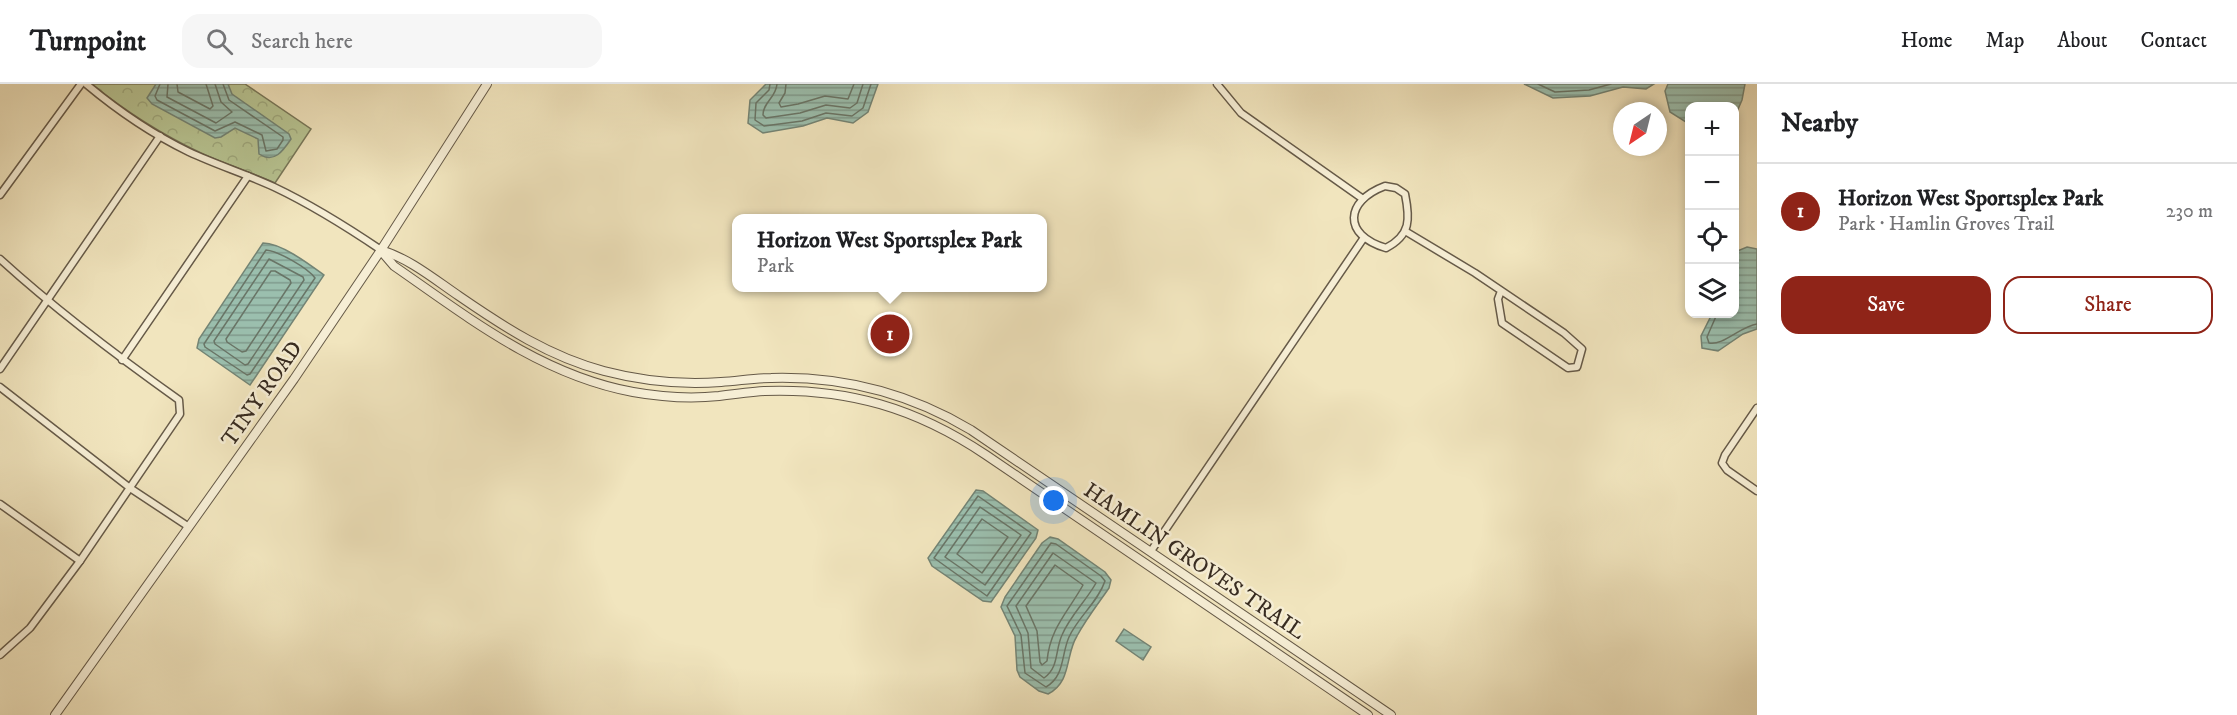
<!DOCTYPE html>
<html lang="en">
<head>
<meta charset="utf-8">
<style>
  body { margin:0; font-family:"IM FELL DW Pica",serif; background:#f6f6f6; color:#202124 }
  .controls { position:absolute; right:18px; top:18px; display:grid; overflow:hidden; border-radius:12px; box-shadow:0 3px 9px #0003 }
  .controls button { width:54px; height:54px; display:grid; place-items:center; padding:0; border:0; border-bottom:2px solid #e0e0e0; background:#fff; color:#202124; font:30px sans-serif }
  .compass { position:absolute; left:1613px; top:18px; width:54px; height:54px; border-radius:50%; background:#fff; box-shadow:0 3px 9px #0003; rotate:215deg }
  .you { position:absolute; left:1054px; top:417px; width:21px; height:21px; margin:-15px; border:4px solid #fff; border-radius:50%; background:#1a73e8; box-shadow:0 0 0 9px #1a73e833 }
  .badge { display:grid; place-items:center; width:39px; height:39px; border-radius:50%; background:#8f2418; color:#fff; font-size:20px; font-weight:700 }
  .pin { position:absolute; translate:-50% -50%; border:3px solid #fff; box-shadow:0 2px 6px #0006 }
  .popup { position:absolute; left:732px; top:130px; width:315px; height:78px; box-sizing:border-box; display:grid; place-content:center; border-radius:12px; background:#fff; filter:drop-shadow(0 2px 4px #0005); font-size:20px; white-space:nowrap; color:#757577 }
  .popup b { font-size:22px; color:#202124 }
  .popup::after { content:''; position:absolute; left:50%; top:100%; margin-left:-12px; border:12px solid transparent; border-top-color:#fff }
  .list { margin:0; padding:0; list-style:none }
  h2 { display:flex; justify-content:space-between; align-items:center; height:78px; margin:0; padding:0 24px; font-size:26px }
  h2 small { font-size:20px; font-weight:400; color:#757577 }
  .list li { display:grid; grid-template-columns:39px 1fr auto; gap:18px; align-items:center; box-sizing:border-box; height:96px; padding:0 24px; border-top:2px solid #e0e0e0 }
  .list b { display:block; font-size:22px; white-space:nowrap }
  .list p { margin:0; font-size:20px; white-space:nowrap; color:#757577 }
  .list em { font-size:20px; font-style:normal; color:#757577 }
  .actions { display:flex; gap:12px; padding:18px 24px }
  .actions a { flex:1; padding:14px 0; border:2px solid #8f2418; border-radius:18px; text-align:center; font-size:21px; color:#8f2418 }
  .actions .main { background:#8f2418; color:#fff }
  .icon { flex:none; width:33px; height:33px; fill:none; stroke:currentColor; stroke-width:2; stroke-linecap:round; stroke-linejoin:round }
  .map { position:relative; flex:none; width:1757px; height:631px; overflow:hidden }
  header { display:flex; align-items:center; gap:36px; box-sizing:border-box; height:84px; padding:0 30px; background:#fff; border-bottom:2px solid #e0e0e0 }
  header strong { font-size:28px }
  nav { display:flex; gap:33px; margin-inline-start:auto; font-size:21px }
  .search { width:420px; height:54px; background:#f6f6f6; display:flex; align-items:center; gap:15px; box-sizing:border-box; padding:0 21px; border-radius:18px; color:#757577; font-size:22px }
  main { display:flex }
  aside { flex:1; background:#fff }
  .map>svg:first-child { display:block }
  .park { fill:url(#park-crowns); stroke:#78785a; stroke-width:1.5 }
  .water { fill:url(#water-rules); stroke:#738475; stroke-width:1.5 }
  .lines { fill:none; stroke-linecap:round; stroke-linejoin:round }
  .shore { stroke:#697567; stroke-width:1.5 }
  .minor-casing { stroke:#665a48; stroke-width:9 }
  .tertiary-casing { stroke:#665a48; stroke-width:10 }
  .minor { stroke:#f6eed5; stroke-width:6 }
  .tertiary { stroke:#f6eed5; stroke-width:8 }
  .labels { text-anchor:middle; stroke-width:5; stroke-linejoin:round; paint-order:stroke }
  .street-label { font-size:22px; fill:#372b20; stroke:#f6eed5 }
</style>
</head>
<body>
<header>
<strong>Turnpoint</strong>
<div class="search"><svg class="icon" aria-label="search" viewBox="0 0 24 24"><circle cx="10" cy="10" r="6"/><path d="M15 15l6 6"/></svg>Search here</div>
<nav><a>Home</a><a>Map</a><a>About</a><a>Contact</a></nav>
</header>
<main>
<div class="map">
<svg width="1757" height="631" viewBox="0 0 1757 631">
  <defs>
    <pattern id="park-crowns" width="20" height="18" patternUnits="userSpaceOnUse" patternTransform="scale(1.5)"><rect width="20" height="18" fill="#b8c593"/><path d="M2 6a3 3 0 1 1 6 0M12 15a3 3 0 1 1 6 0" fill="none" stroke="#9fa97e"/></pattern>
    <pattern id="water-rules" width="6" height="5" patternUnits="userSpaceOnUse" patternTransform="scale(1.5)"><rect width="6" height="5" fill="#9bbfae"/><path d="M0 2.5h6" fill="none" stroke="#7f9b8d"/></pattern>
  </defs>
  <rect width="100%" height="100%" fill="#f1e5be"/>
  <filter id="stains"><feTurbulence type="fractalNoise" baseFrequency=".00333" numOctaves="4"/><feColorMatrix values="0 0 0 0 .2 0 0 0 0 .09 0 0 0 0 .02 0 0 0 .5 -.17"/></filter>
  <radialGradient id="worn" r=".72"><stop offset=".6" stop-color="#630" stop-opacity="0"/><stop offset="1" stop-color="#630" stop-opacity=".3"/></radialGradient>
  <path class="park" d="M92 0H245L311 45 275 99C250 88 225 80 201 69 161 50 125 27 92 0Z"/>
  <g class="water">
    <path d="M156 0H228L232 10 289 50 291 55C283 67 274 80 259 70L258 55 235 44 221 53 215 54 152 20 147 14Z"/>
    <path d="M766 0H878L868 28 853 39 827 34 803 42 763 49 748 39 750 16Z"/>
    <path d="M1524 0H1654L1646 5 1623 3 1590 12 1553 14Z"/>
    <path d="M1668 0H1745L1742 16 1735 32 1734 22H1690L1689 40 1670 28 1665 7Z"/>
    <path d="M263 159C281 159 309 180 324 191L250 301 197 264 199 255Z"/>
    <path d="M1747 163 1757 165V245L1743 250 1718 267 1702 264 1701 252 1712 230H1734L1735 168Z"/>
    <path d="M976 406 983 407 1038 446 1036 454 991 518 983 517 932 482 928 474Z"/>
    <path d="M1050 453 1058 455 1105 488 1111 496 1109 504C1098 520 1086 535 1077 552 1065 571 1072 598 1048 610L1039 607 1020 593 1017 586 1015 552 1001 523 1005 513 1042 459Z"/>
    <path d="M1124 545 1151 563 1143 576 1116 557Z"/>
  </g>
  <g class="lines">
    <g class="shore">
      <path d="M160 0 155 12 157 16 215 47 235 38 262 51 266 67 277 65 283 56V53L229 16 223 0"/>
      <path d="M168 0 167 13 216 39 232 28 221 18 215 0"/>
      <path d="M177 0 178 8 210 25 213 22 206 0"/>
      <path d="M770 0 769 6 756 19 755 36 764 42 802 37 826 29 852 32 863 24 871 0"/>
      <path d="M777 0C776 14 763 18 763 31L766 34 800 29 826 21 850 24 857 19 863 0"/>
      <path d="M786 0 785 9 779 19 781 23 798 20 825 12 848 15 854 0"/>
      <path d="M1538 0 1555 8 1589 6 1611 0"/>
      <path d="M266 166C278 167 308 184 315 194L250 290 247 291 205 263 204 260Z"/>
      <path d="M269 175 303 193 304 196 248 280 245 281 215 260 214 257Z"/>
      <path d="M271 187H275L290 196 291 199 246 267 242 268 227 258 226 255Z"/>
      <path d="M1717 230 1707 253 1709 259C1723 262 1741 242 1757 240"/>
      <path d="M978 412 1031 449 987 512 934 474Z"/>
      <path d="M980 423 1021 451 985 501 945 473Z"/>
      <path d="M982 435 1008 453 982 489 957 470Z"/>
      <path d="M1051 459 1056 460 1101 492 1105 497C1098 518 1078 533 1069 553 1061 571 1065 592 1046 603L1025 589 1021 551 1007 522Z"/>
      <path d="M1053 469 1096 499C1086 517 1070 532 1062 551 1055 566 1059 584 1044 594L1031 584 1028 549 1016 522Z"/>
      <path d="M1055 481 1083 501C1068 528 1050 544 1047 577L1042 581 1040 578 1037 547 1026 522Z"/>
    </g>
    <defs>
      <g id="minor">
        <path d="M86 0C117 26 152 50 189 68 217 81 246 90 274 103 312 121 347 143 381 166"/>
        <path d="M1217 0 1241 29 1363 115"/>
        <path d="M1385 102 1396 104 1405 110C1410 135 1411 151 1386 164 1342 151 1345 117 1385 102Z"/>
        <path d="M0 111 81 0"/>
        <path d="M1405 147 1475 189 1564 249 1582 265 1577 283 1568 284 1502 239 1498 215 1501 207"/>
        <path d="M0 175C56 226 117 272 179 316L180 330 80 477 30 544 0 571"/>
        <path d="M122 276 248 92"/>
        <path d="M0 285 160 52"/>
        <path d="M0 303 130 404 189 443"/>
        <path d="M1757 324 1725 371 1722 379 1727 386 1757 407"/>
        <path d="M0 420 80 477"/>
        <path d="M1151 467 1363 155"/>
      </g>
      <g id="tertiary">
        <path d="M381 166C410 175 434 195 459 212 504 243 550 273 604 287 642 297 681 301 721 298 738 297 754 294 771 294 842 292 909 309 971 346L1391 631"/>
        <path d="M382 168 394 182C469 234 541 291 633 308 661 313 690 315 719 312 734 310 749 308 764 307 848 304 916 324 986 371L1368 631"/>
        <path d="M55 631 294 295 381 166 487 0"/>
      </g>
    </defs>
    <use href="#minor" class="minor-casing"/>
    <use href="#tertiary" class="tertiary-casing"/>
    <use href="#minor" class="minor"/>
    <use href="#tertiary" class="tertiary"/>
  </g>
  <g class="labels">
    <g class="street-label">
      <text transform="translate(261 309) rotate(-55)" y="8">TINY ROAD</text>
      <text transform="translate(1195 476) rotate(34)" y="8">HAMLIN GROVES TRAIL</text>
    </g>
  </g>
  <rect width="100%" height="100%" filter="url(#stains)"/>
  <rect width="100%" height="100%" fill="url(#worn)"/>
</svg>
<div class="controls">
<button>+</button>
<button>−</button>
<button><svg class="icon" aria-label="locate" viewBox="0 0 24 24"><circle cx="12" cy="12" r="6"/><path d="M12 2v4M12 18v4M2 12h4M18 12h4"/></svg></button>
<button><svg class="icon" aria-label="layers" viewBox="0 0 24 24"><path d="M12 4l9 5-9 5-9-5zM3 14l9 5 9-5"/></svg></button>
</div>
<svg class="compass" viewBox="-18 -18 36 36"><path d="M0-13l5 13h-10z" fill="#e53935"/><path d="M0 13l5-13h-10z" fill="#757577"/></svg>
<div class="you"></div>
<div class="pin badge" style="left:890px;top:250px">1</div>
<div class="popup"><b>Horizon West Sportsplex Park</b>Park</div>
</div>
<aside>
<h2>Nearby<small></small></h2>
<ul class="list">
<li><span class="badge">1</span><div><b>Horizon West Sportsplex Park</b><p>Park · Hamlin Groves Trail</p></div><em>230 m</em></li>
</ul>
<div class="actions"><a class="main">Save</a><a>Share</a></div>
</aside>
</main>
</body>
</html>
